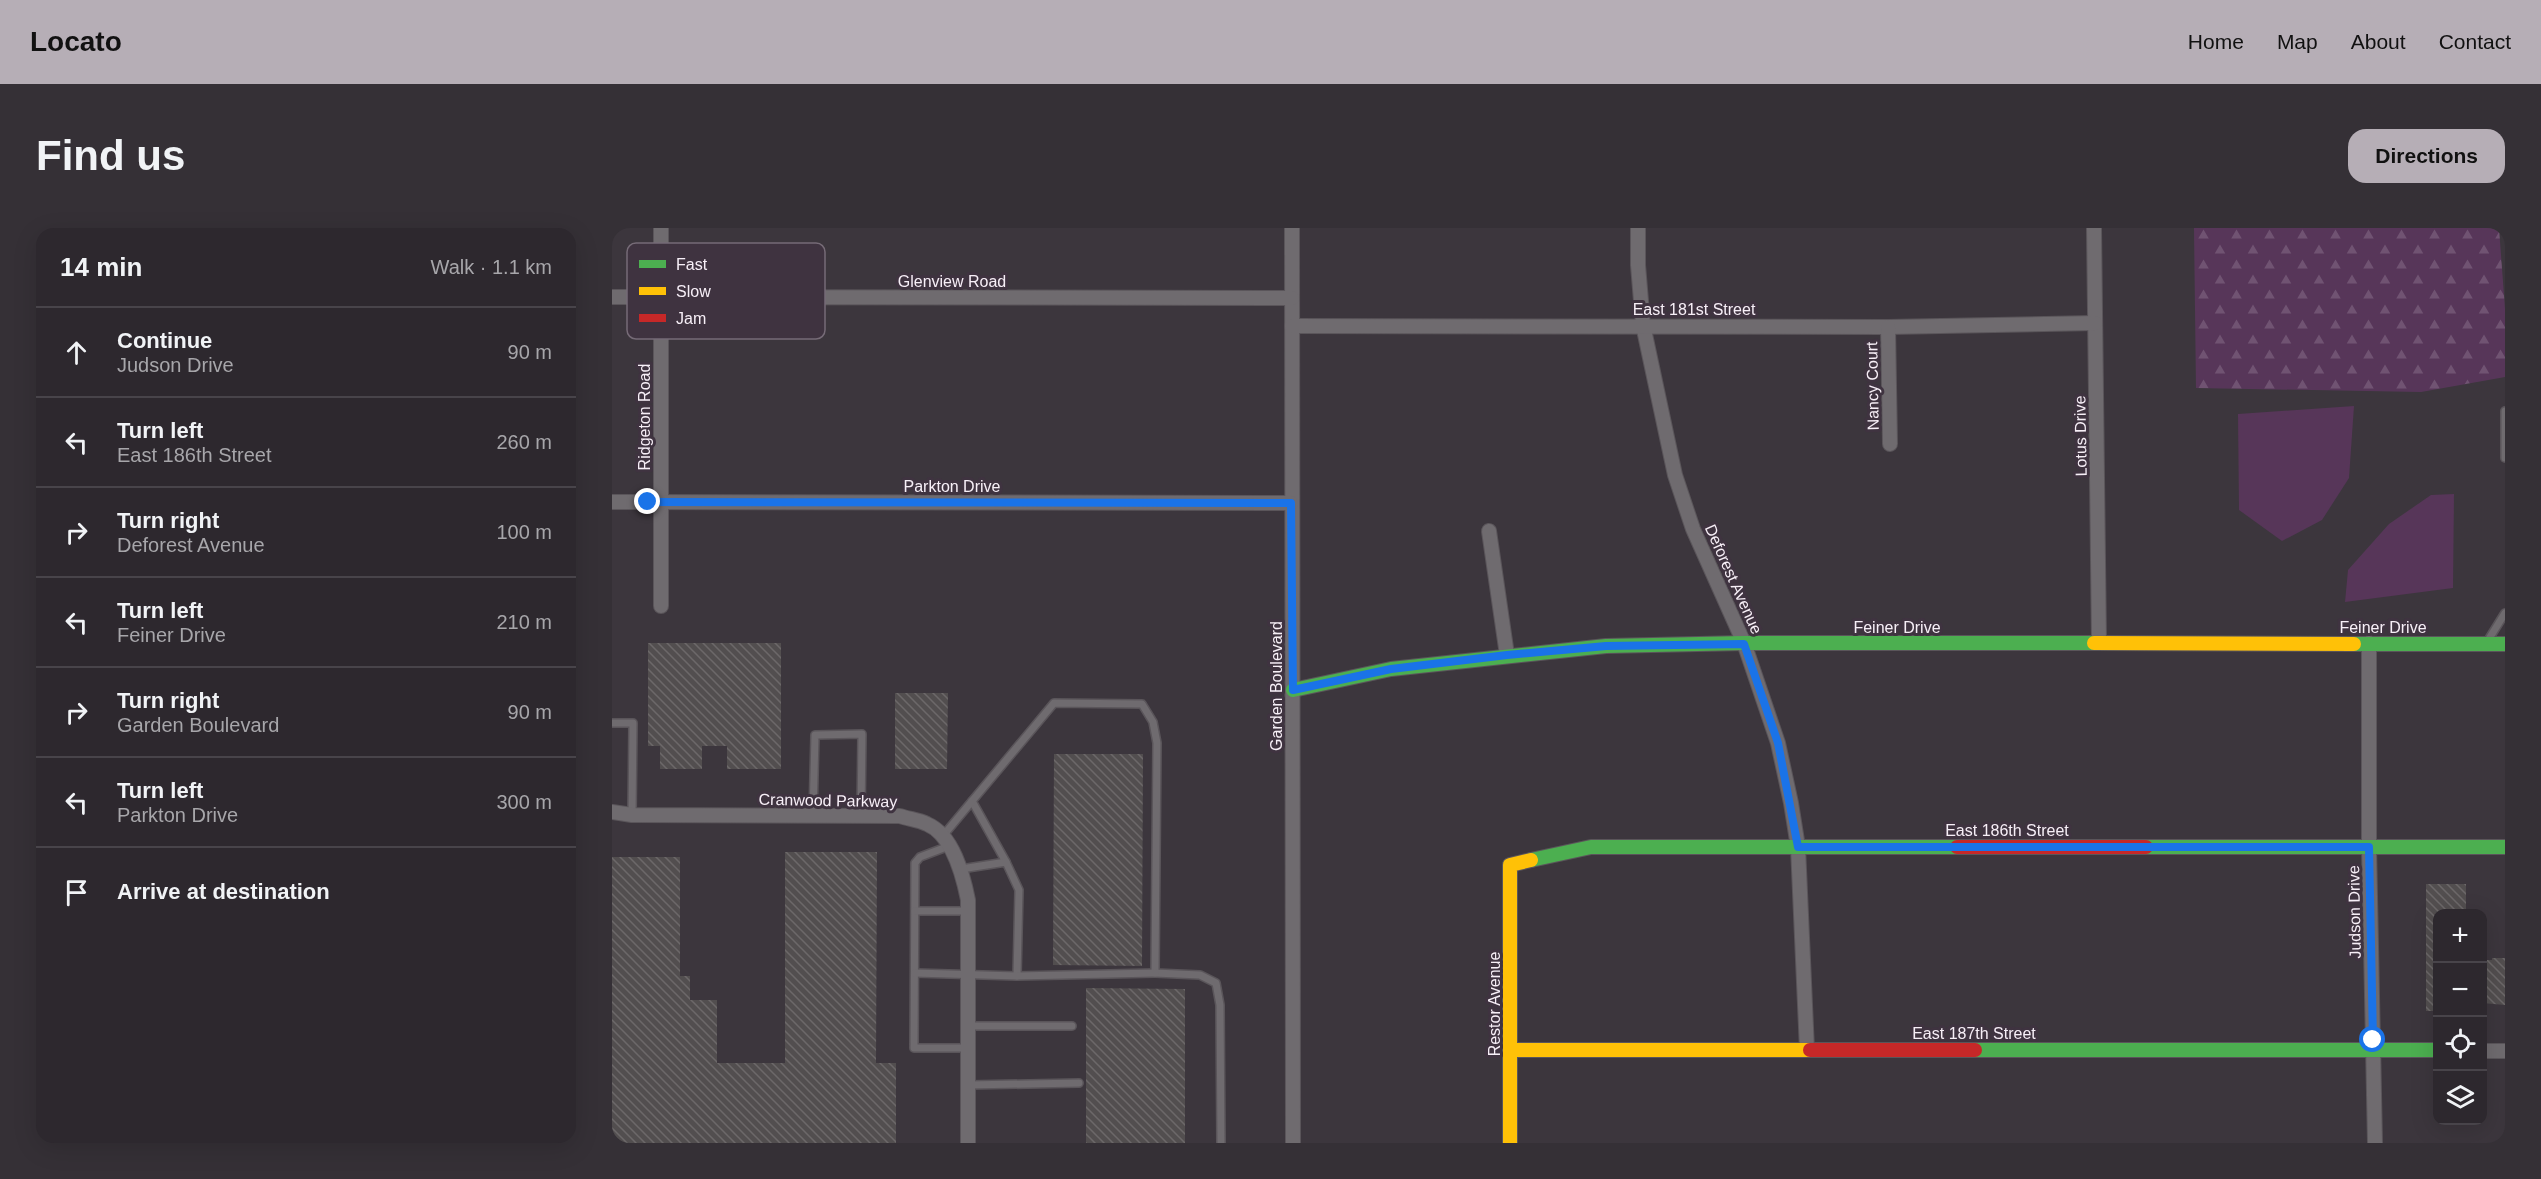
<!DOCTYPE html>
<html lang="en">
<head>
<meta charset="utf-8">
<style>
  body { margin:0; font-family:Helvetica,sans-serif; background:#353036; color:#f1f3f6 }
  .controls { position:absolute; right:18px; bottom:18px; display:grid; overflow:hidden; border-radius:12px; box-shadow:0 6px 24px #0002 }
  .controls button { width:54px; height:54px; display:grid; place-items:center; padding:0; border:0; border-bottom:2px solid #48444a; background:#2d282e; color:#f1f3f6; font:30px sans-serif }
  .stop { position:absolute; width:18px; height:18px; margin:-14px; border:4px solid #1a73e8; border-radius:50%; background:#fff }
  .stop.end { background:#1a73e8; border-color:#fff; box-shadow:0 2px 6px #0008 }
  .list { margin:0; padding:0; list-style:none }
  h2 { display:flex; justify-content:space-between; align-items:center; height:78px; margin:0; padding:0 24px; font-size:26px }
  h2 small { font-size:20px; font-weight:400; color:#a7a6aa }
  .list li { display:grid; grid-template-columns:39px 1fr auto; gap:18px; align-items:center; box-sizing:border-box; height:90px; padding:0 24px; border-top:2px solid #48444a }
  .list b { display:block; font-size:22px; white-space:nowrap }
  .list p { margin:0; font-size:20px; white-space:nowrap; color:#a7a6aa }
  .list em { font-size:20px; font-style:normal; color:#a7a6aa }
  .icon { flex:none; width:33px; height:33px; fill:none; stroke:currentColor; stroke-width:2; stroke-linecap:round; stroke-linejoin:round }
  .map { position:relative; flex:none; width:1893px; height:915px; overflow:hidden; border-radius:18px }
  header { display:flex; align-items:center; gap:36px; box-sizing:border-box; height:84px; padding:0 30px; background:#b6aeb6; color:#111 }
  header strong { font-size:28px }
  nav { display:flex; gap:33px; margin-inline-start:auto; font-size:21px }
  .intro { display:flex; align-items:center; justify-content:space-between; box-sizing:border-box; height:144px; padding:0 36px }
  h1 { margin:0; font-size:42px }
  .button { padding:15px 27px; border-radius:18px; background:#b6aeb6; color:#111; font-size:21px; font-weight:700 }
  main { display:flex; gap:36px; padding:0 36px }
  aside { flex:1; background:#2d282e; border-radius:18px; box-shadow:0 6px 24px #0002 }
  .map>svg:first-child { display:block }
  .forest { fill:url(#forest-firs) }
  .pitch { fill:#573659 }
  .building { fill:url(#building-back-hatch) }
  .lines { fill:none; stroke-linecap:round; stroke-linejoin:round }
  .lane-casing { stroke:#5a555a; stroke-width:10 }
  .street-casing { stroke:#5a555a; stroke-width:16 }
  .fast-casing { stroke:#5a555a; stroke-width:16 }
  .slow-casing { stroke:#5a555a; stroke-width:16 }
  .jam-casing { stroke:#5a555a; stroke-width:16 }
  .lane { stroke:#6f6b6f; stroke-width:7 }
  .street { stroke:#6f6b6f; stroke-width:14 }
  .fast { stroke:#4caf50; stroke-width:14 }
  .slow { stroke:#ffc107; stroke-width:14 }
  .jam { stroke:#c62828; stroke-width:14 }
  .route { stroke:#1a73e8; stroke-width:8 }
  .labels { text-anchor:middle; stroke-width:6; stroke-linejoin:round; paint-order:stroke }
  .street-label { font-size:16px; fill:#f7eff7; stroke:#3f3340 }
  .key { fill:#3f3340; stroke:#766b77; stroke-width:1.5 }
  .key-label { font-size:16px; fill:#f7eff7 }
</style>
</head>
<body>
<header>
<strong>Locato</strong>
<nav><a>Home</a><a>Map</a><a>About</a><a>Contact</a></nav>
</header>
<div class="intro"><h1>Find us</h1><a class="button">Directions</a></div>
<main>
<aside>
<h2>14 min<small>Walk · 1.1 km</small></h2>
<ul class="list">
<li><svg class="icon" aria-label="ahead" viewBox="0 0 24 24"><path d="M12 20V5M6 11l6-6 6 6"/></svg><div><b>Continue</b><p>Judson Drive</p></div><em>90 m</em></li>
<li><svg class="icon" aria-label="left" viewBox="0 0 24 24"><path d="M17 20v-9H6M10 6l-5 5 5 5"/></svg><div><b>Turn left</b><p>East 186th Street</p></div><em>260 m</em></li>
<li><svg class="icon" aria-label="right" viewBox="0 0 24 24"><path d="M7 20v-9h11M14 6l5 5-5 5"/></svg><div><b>Turn right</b><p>Deforest Avenue</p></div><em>100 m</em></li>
<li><svg class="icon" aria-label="left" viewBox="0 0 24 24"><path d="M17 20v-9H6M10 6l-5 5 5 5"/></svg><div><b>Turn left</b><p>Feiner Drive</p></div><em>210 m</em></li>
<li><svg class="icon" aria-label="right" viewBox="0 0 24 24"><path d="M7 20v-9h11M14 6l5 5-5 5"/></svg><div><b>Turn right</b><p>Garden Boulevard</p></div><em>90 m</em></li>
<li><svg class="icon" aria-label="left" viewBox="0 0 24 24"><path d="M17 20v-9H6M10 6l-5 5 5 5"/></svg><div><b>Turn left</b><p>Parkton Drive</p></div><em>300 m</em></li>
<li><svg class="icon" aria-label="arrive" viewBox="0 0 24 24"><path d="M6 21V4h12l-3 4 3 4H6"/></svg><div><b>Arrive at destination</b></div></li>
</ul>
</aside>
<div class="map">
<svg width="1893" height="915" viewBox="0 0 1893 915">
  <defs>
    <pattern id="forest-firs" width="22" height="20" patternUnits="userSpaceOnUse" patternTransform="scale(1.5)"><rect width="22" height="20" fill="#573659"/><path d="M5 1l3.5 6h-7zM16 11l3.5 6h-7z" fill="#705372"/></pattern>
    <pattern id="building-back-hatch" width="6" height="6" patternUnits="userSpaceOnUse" patternTransform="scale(1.5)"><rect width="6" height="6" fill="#524e4f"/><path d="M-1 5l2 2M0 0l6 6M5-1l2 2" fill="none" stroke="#6c6869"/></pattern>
  </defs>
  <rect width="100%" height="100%" fill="#3c363d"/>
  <path class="forest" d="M1582 0H1887L1893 81V149L1809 164 1584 160Z"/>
  <g class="pitch">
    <path d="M1742 178 1737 250 1710 292 1670 313 1627 282 1626 186Z"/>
    <path d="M1842 266 1841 360 1733 374 1736 342 1777 296 1819 267Z"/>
  </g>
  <g class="building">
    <path d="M36 415H169V541H115V518H90V541H48V518H36Z"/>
    <path d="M283 465H336L335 541H283Z"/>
    <path d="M442 526H531L530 738 441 737Z"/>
    <path d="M173 624H265L264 835H284V915H0V629H68V748H78V772H105V835H173Z"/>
    <path d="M1814 656H1854V686H1826V783H1814Z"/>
    <path d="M1880 730H1893V777L1870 775V732H1880Z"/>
    <path d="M474 760 573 761V915H474Z"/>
  </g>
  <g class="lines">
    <defs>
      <g id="lane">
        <path d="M1893 183V230"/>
        <path d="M1875 414 1893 385"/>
        <path d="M0 495H21L20 587"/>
        <path d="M360 573 394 634"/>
        <path d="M201 588 203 507 250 506 249 588"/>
        <path d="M330 609 442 475 530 476 541 494 545 515 543 745 588 747 604 755 608 777 609 915"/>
        <path d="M337 618 308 629 303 635 302 820H356"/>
        <path d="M349 641 394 634 407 662 405 748"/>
        <path d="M303 683H356"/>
        <path d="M303 745 405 748 543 745"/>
        <path d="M356 798H460"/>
        <path d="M356 857 467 855"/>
      </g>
      <g id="street">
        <path d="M49 0V378"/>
        <path d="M680 0 681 915"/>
        <path d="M1026 0V37L1031 97 1063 247 1081 301 1132 415 1166 515 1179 575 1186 619 1195 822"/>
        <path d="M1482 0 1487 415"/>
        <path d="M0 69 680 70"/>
        <path d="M680 98 1276 99 1483 95"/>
        <path d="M1276 99 1278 216"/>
        <path d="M0 274 679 275"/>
        <path d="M877 303 895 427"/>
        <path d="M1757 415V619L1763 915"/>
        <path d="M0 584 20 587 288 588C297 591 307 592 315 596 341 607 351 647 356 672V915"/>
        <path d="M1870 823H1893"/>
      </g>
      <g id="fast">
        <path d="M1742 416H1893"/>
        <path d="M681 462 779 441 994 418 1132 415H1482"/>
        <path d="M1534 619H1893"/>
        <path d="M919 632 979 619H1345"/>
        <path d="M1363 822H1826"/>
      </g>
      <g id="slow">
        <path d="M1482 415 1742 416"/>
        <path d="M898 822H1198"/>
        <path d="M898 915V637L919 632"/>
      </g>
      <g id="jam">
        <path d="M1345 619H1534"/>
        <path d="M1198 822H1363"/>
      </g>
    </defs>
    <use href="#lane" class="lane-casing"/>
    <use href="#street" class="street-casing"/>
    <use href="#fast" class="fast-casing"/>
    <use href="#slow" class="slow-casing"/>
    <use href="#jam" class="jam-casing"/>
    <use href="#lane" class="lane"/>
    <use href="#street" class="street"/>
    <use href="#fast" class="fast"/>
    <use href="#slow" class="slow"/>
    <use href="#jam" class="jam"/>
  </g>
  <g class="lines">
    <path class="route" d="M36 274 679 275 681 462 779 441 895 427 994 418 1132 416 1166 515 1186 619H1757L1761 812"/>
  </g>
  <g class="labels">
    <g class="street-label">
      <text x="340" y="59">Glenview Road</text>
      <text x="1082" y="87">East 181st Street</text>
      <text transform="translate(1260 158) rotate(-91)" y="6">Nancy Court</text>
      <text transform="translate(32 189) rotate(-90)" y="6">Ridgeton Road</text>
      <text transform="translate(1468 208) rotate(-91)" y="6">Lotus Drive</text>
      <text x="340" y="264">Parkton Drive</text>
      <text transform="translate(1122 351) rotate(66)" y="6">Deforest Avenue</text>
      <text x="1285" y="405">Feiner Drive</text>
      <text x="1771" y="405">Feiner Drive</text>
      <text transform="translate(664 458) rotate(-90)" y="6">Garden Boulevard</text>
      <text transform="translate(216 572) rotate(1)" y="6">Cranwood Parkway</text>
      <text x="1395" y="608">East 186th Street</text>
      <text transform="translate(1742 684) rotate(-91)" y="6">Judson Drive</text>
      <text transform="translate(882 776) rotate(-90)" y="6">Restor Avenue</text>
      <text x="1362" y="811">East 187th Street</text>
    </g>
  </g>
  <rect x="15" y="15" width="198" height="96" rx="9" class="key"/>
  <rect x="27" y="32" width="27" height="8" fill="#4caf50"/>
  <rect x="27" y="59" width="27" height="8" fill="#ffc107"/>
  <rect x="27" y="86" width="27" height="8" fill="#c62828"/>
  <g class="key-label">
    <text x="64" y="42">Fast</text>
    <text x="64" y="69">Slow</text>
    <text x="64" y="96">Jam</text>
  </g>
</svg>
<div class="controls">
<button>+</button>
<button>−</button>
<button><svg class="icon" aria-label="locate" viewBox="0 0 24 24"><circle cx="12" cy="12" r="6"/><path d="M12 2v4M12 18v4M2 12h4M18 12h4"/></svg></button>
<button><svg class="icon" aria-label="layers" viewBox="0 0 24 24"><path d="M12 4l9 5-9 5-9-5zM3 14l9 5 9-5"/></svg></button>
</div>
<div class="stop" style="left:1761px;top:812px"></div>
<div class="stop end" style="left:36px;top:274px"></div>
</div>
</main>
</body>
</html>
